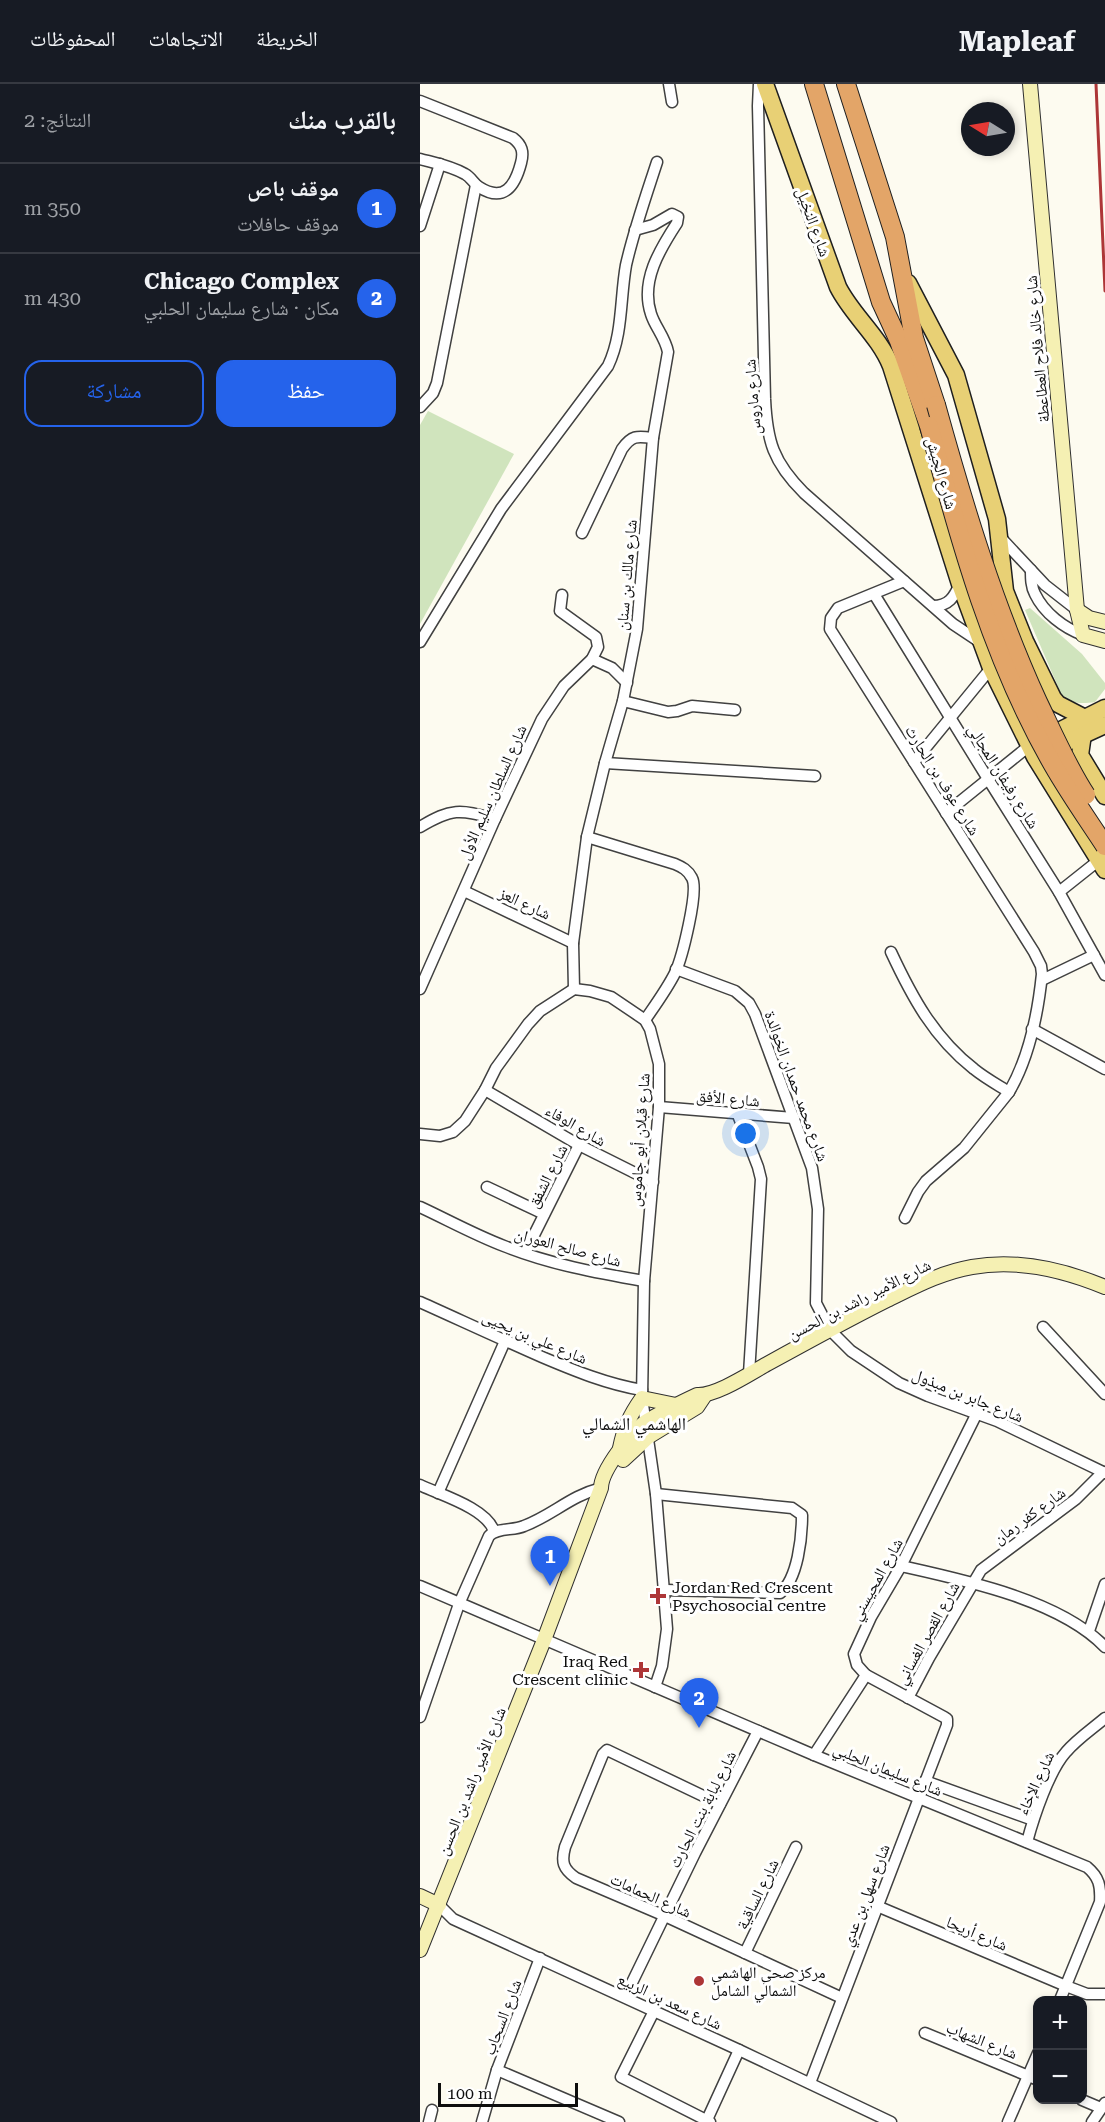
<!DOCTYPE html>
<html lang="ar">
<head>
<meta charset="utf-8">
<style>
  body { margin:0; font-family:"Roboto Serif","Noto Naskh Arabic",serif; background:#20242c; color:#f1f3f6; direction:rtl }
  .controls { position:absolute; right:18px; bottom:18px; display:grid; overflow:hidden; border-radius:12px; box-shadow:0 3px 9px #0003 }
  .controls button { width:54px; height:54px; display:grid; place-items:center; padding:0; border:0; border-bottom:2px solid #363941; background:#171b24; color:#f1f3f6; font:30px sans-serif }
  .compass { position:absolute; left:541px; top:18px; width:54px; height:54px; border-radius:50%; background:#171b24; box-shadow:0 3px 9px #0003; rotate:281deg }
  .scale { position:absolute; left:18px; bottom:15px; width:140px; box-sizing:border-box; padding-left:6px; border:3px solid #0e0e0e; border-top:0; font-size:16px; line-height:21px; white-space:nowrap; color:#0e0e0e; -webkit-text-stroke:4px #fff; paint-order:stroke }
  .you { position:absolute; left:326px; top:1050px; width:21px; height:21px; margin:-15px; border:4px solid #fff; border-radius:50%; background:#1a73e8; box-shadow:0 0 0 9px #1a73e833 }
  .badge { display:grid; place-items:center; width:39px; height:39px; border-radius:50%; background:#2563eb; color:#fff; font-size:20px; font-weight:700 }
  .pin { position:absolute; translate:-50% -50px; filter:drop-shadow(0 2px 3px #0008) }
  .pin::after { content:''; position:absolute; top:32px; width:21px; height:18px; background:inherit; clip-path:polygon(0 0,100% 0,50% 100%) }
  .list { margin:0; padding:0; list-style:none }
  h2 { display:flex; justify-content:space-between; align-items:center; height:78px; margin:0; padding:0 24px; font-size:26px }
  h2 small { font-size:20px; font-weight:400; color:#9ea1a6 }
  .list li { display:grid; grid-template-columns:39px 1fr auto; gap:18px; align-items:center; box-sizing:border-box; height:90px; padding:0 24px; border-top:2px solid #363941 }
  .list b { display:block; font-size:22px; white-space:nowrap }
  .list p { margin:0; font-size:20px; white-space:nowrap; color:#9ea1a6 }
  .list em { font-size:20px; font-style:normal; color:#9ea1a6 }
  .actions { display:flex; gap:12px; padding:18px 24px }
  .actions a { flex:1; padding:14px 0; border:2px solid #2563eb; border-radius:18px; text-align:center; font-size:21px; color:#2563eb }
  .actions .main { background:#2563eb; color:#fff }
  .map { position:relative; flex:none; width:685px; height:2038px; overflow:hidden; direction:ltr }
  header { display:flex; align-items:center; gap:36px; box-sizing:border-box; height:84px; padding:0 30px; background:#171b24; border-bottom:2px solid #363941 }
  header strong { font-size:28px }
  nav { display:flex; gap:33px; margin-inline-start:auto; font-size:21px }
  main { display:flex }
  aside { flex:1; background:#171b24 }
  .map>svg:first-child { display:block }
  .green { fill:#d0e4bd }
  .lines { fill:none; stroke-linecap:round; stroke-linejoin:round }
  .street-casing { stroke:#414141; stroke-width:13 }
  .secondary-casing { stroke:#303030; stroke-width:16 }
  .primary-casing { stroke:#1f1f1f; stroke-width:19 }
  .highway-casing { stroke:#1f1f1f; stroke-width:20 }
  .street { stroke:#fff; stroke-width:10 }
  .secondary { stroke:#f5f0b3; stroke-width:14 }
  .primary { stroke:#e8d075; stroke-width:16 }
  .highway { stroke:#e3a568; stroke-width:18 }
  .rail { stroke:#ad3637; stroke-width:3 }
  .highway-bridge-casing { stroke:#1f1f1f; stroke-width:20; stroke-linecap:butt }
  .highway-bridge { stroke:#e3a568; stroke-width:18 }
  .poi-dot { fill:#ad3637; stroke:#fff; stroke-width:2 }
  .labels { text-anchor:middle; stroke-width:6; stroke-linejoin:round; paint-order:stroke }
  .street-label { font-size:16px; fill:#0e0e0e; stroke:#fff }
  .poi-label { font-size:16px; fill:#0e0e0e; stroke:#fff; text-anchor:start }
  .neighbourhood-label { font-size:18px; fill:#0e0e0e; stroke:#fff }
</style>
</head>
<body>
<header>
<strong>Mapleaf</strong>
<nav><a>الخريطة</a><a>الاتجاهات</a><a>المحفوظات</a></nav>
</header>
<main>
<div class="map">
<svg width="685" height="2038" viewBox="0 0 685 2038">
  <rect width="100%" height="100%" fill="#fdfbf0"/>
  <g class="green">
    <path d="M8 327 94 370 0 540V341Z"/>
    <path d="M610 524 662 570 685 599V605L675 618C662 620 653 620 642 612L605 526Z"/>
  </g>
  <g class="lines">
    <defs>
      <g id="street">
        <path d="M249 0 252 18"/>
        <path d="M339 0 338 22 345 315C347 357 353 378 384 409L533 540 560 558"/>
        <path d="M0 17 93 54C102 61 104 68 101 79 95 102 84 119 59 103 53 99 51 93 45 90 31 82 15 79 0 75"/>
        <path d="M0 142 20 80"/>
        <path d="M0 323 13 309 17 299 56 101"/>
        <path d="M162 449 202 365C212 351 217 352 233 354"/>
        <path d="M581 454 625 501 657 526"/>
        <path d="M611 486C611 494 611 503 615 510 624 529 644 544 663 551"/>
        <path d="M484 497 418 524 411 534 410 545 614 868 621 882 622 890C618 929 609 974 589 1008L544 1064 506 1097 498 1108 485 1134"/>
        <path d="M454 510 568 695 639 808 685 891"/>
        <path d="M513 522C529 522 534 513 540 500"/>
        <path d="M0 558 81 425 188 282C203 251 200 214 206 181 214 146 226 112 237 78"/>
        <path d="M172 575 192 584 207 599"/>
        <path d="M203 617 248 628 257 627 272 622 315 626"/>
        <path d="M494 678 571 584"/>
        <path d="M185 679 395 692"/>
        <path d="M526 729 609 662"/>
        <path d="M0 743C32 724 39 725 75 735"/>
        <path d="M167 753 255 780C262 783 268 786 272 794 279 807 262 874 255 889 247 905 236 920 225 936"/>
        <path d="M44 807 153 859"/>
        <path d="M639 808 678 777"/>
        <path d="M471 868C492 913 514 954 554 985 565 994 578 1001 589 1008"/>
        <path d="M256 885 315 907 329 919 335 930 392 1084 398 1125 396 1219 410 1246 431 1267 479 1299 508 1312 577 1337 685 1389"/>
        <path d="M622 896 674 871"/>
        <path d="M0 905 75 735 122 635 144 602 172 575 178 563 176 553 140 527 142 511"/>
        <path d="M154 905 153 859 167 753 185 679 203 617 217 545 233 354 248 268C245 253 235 243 231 230 220 197 240 165 257 139L258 133 252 130 233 141 215 146"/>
        <path d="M612 945 685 985"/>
        <path d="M65 1006 159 1061 233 1098"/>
        <path d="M239 1023 374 1034"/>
        <path d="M318 1031 338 1083 341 1095 329 1290"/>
        <path d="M0 1050 20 1052 33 1048 45 1037 65 1006 76 984 108 940 120 927 154 905 170 907 191 913 225 936 230 945 239 980V1023L224 1197 222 1314 236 1410 247 1545 242 1582 235 1603"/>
        <path d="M67 1103 124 1130"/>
        <path d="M0 1123C28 1136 55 1151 84 1162 129 1180 177 1189 224 1197"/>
        <path d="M105 1169 159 1061"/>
        <path d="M0 1218C40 1236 81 1255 122 1273 155 1287 187 1300 222 1306"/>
        <path d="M623 1243 685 1310"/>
        <path d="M0 1401C21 1411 66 1424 74 1447"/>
        <path d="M18 1409 85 1257"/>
        <path d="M236 1410 372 1424 382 1431C382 1453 378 1495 360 1509L245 1506"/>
        <path d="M481 1482C544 1496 640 1516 685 1563"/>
        <path d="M0 1502 394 1671 667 1783C679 1793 681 1802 680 1818L640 1916"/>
        <path d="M669 1547 685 1500"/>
        <path d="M488 1614 509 1574 561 1486 656 1415 683 1388"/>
        <path d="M0 1633 39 1520 69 1452C78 1443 93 1447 104 1442 133 1431 150 1412 181 1404"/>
        <path d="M394 1671 446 1591"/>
        <path d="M505 1697 613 1736"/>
        <path d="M300 1720 187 1666 183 1670 145 1763C141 1778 143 1785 156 1794L245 1832 422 1914"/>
        <path d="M607 1758C614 1732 629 1687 646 1668 657 1655 672 1645 685 1634"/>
        <path d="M19 1821 33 1835 319 1966 471 2038"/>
        <path d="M457 1822 646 1902 667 1910H685"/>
        <path d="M325 1869 376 1763"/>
        <path d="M205 1913 275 1769 338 1647"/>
        <path d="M234 1927 201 1993 290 2038"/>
        <path d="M505 1949 618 1996"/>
        <path d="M77 1986 199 2038"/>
        <path d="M390 1999 527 1641V1635L524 1633 446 1591 437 1581 434 1570 451 1533 481 1482 557 1329"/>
        <path d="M662 2016 681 2024"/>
        <path d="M9 2038 12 2026"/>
        <path d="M62 2038 77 1986 120 1874"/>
        <path d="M286 2038 319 1966"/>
        <path d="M588 2038 618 1969"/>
        <path d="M672 2038 685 2019"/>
      </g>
      <g id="secondary">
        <path d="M610 0 657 526 663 551 685 557"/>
        <path d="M657 526 669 534 685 538"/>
        <path d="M200 1364C204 1344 210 1331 222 1314L256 1321"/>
        <path d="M203 1376 228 1353 277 1323 285 1311"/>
        <path d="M0 1812 19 1821"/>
        <path d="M0 1866 124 1556 181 1404C181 1386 213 1346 227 1337 243 1327 260 1319 277 1311 296 1312 329 1290 347 1280 387 1258 427 1236 467 1216 494 1203 522 1188 552 1183 596 1175 644 1186 685 1203"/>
      </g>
      <g id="primary">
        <path d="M345 0 418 203C432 231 459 252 471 282L540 500 571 584 615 673 685 786"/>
        <path d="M488 199 536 291 577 435 585 507 605 557 633 614 638 620 665 634"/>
        <path d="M663 650 660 671 685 712"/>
        <path d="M621 656 685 624"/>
        <path d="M626 668 685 641"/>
      </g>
      <g id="highway">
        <path d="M394 0 461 218 479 257 509 342"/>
        <path d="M426 0 475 153 494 254 516 321"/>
      </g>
    </defs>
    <use href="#street" class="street-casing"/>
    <use href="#secondary" class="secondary-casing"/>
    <use href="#primary" class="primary-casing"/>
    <use href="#highway" class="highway-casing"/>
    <use href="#street" class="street"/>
    <use href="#secondary" class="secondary"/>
    <use href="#primary" class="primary"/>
    <use href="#highway" class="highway"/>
    <path class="rail" d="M676 0 685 207"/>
    <defs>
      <g id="highway-bridge">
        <path d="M516 321C544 422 574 522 618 618 633 649 647 682 666 711"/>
        <path d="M509 342C540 458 573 577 633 681 649 709 668 736 685 762"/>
      </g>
    </defs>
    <use href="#highway-bridge" class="highway-bridge-casing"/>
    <use href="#highway-bridge" class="highway-bridge"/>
  </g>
  <g class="poi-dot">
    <path d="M235 1503h6v6h6v6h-6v6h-6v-6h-6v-6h6z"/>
    <path d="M218 1577h6v6h6v6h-6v6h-6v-6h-6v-6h6z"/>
    <circle cx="279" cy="1897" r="6"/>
  </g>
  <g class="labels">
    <g class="street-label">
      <text transform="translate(394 138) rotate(70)" y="6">شارع النخيل</text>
      <text transform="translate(617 265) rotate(-95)" y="6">شارع خالد فلاح العطاعطة</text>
      <text transform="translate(332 313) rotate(-94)" y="6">شارع ماروس</text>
      <text transform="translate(522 389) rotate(74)" y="6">شارع الجيش</text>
      <text transform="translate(206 491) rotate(-85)" y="6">شارع مالك بن سنان</text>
      <text transform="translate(584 692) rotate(58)" y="6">شارع رفيفان المجالي</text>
      <text transform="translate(523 696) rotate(58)" y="6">شارع عوف بن الحارث</text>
      <text transform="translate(72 708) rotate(-66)" y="6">شارع السلطان سليم الأول</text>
      <text transform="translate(105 819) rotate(25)" y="6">شارع العز</text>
      <text transform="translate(377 1002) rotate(70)" y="6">شارع محمد حمدان الخوالدة</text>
      <text transform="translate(308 1014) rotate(5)" y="6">شارع الأفق</text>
      <text transform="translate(156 1041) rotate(30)" y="6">شارع الوفاء</text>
      <text transform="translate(219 1056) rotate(-86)" y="6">شارع قبلان أبو جاموس</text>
      <text transform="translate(127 1092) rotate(-63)" y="6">شارع الشفق</text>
      <text transform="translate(148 1163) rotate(15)" y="6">شارع صالح العوران</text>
      <text transform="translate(439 1215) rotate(-27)" y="6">شارع الأمير راشد بن الحسن</text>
      <text transform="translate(115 1253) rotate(23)" y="6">شارع علي بن يحيى</text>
      <text transform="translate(548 1311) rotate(22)" y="6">شارع جابر بن مبذول</text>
      <text transform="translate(609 1431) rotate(-36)" y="6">شارع كفر رمان</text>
      <text transform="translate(456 1495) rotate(-61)" y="6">شارع المحيسني</text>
      <text transform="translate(507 1549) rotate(-61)" y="6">شارع القصر الغساني</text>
      <text transform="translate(468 1685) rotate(22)" y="6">شارع سليمان الحلبي</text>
      <text transform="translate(51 1697) rotate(-68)" y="6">شارع الأمير راشد بن الحسن</text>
      <text transform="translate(615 1699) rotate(-65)" y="6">شارع الإخاء</text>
      <text transform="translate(282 1725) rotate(-63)" y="6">شارع لبابة بنت الحارث</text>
      <text transform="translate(337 1810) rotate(-64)" y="6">شارع الساقية</text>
      <text transform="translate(231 1811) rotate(24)" y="6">شارع الحمامات</text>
      <text transform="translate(445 1811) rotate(-69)" y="6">شارع سهل بن عدي</text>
      <text transform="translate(557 1849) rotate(23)" y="6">شارع أريحا</text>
      <text transform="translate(250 1917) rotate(25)" y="6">شارع سعد بن الربيع</text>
      <text transform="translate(82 1933) rotate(-69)" y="6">شارع السحاب</text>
      <text transform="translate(562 1956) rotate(22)" y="6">شارع الشهاب</text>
    </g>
    <g class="poi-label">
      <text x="252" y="1509">Jordan Red Crescent<tspan x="252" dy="18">Psychosocial centre</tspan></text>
      <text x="208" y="1583" text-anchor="end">Iraq Red<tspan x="208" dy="18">Crescent clinic</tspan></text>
      <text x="291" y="1894">مركز صحي الهاشمي<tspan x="291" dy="18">الشمالي الشامل</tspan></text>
    </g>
    <g class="neighbourhood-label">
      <text x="214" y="1346">الهاشمي الشمالي</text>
    </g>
  </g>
</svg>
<div class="controls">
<button>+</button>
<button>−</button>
</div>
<svg class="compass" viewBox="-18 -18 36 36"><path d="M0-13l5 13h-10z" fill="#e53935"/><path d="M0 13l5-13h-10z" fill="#9ea1a6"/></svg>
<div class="scale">100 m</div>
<div class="you"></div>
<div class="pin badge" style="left:130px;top:1502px">1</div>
<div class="pin badge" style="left:279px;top:1644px">2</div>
</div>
<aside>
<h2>بالقرب منك<small>النتائج: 2</small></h2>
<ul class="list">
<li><span class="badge">1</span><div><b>موقف باص</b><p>موقف حافلات</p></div><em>350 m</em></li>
<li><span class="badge">2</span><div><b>Chicago Complex</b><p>مكان · شارع سليمان الحلبي</p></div><em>430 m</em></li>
</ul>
<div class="actions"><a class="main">حفظ</a><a>مشاركة</a></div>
</aside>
</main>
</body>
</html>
